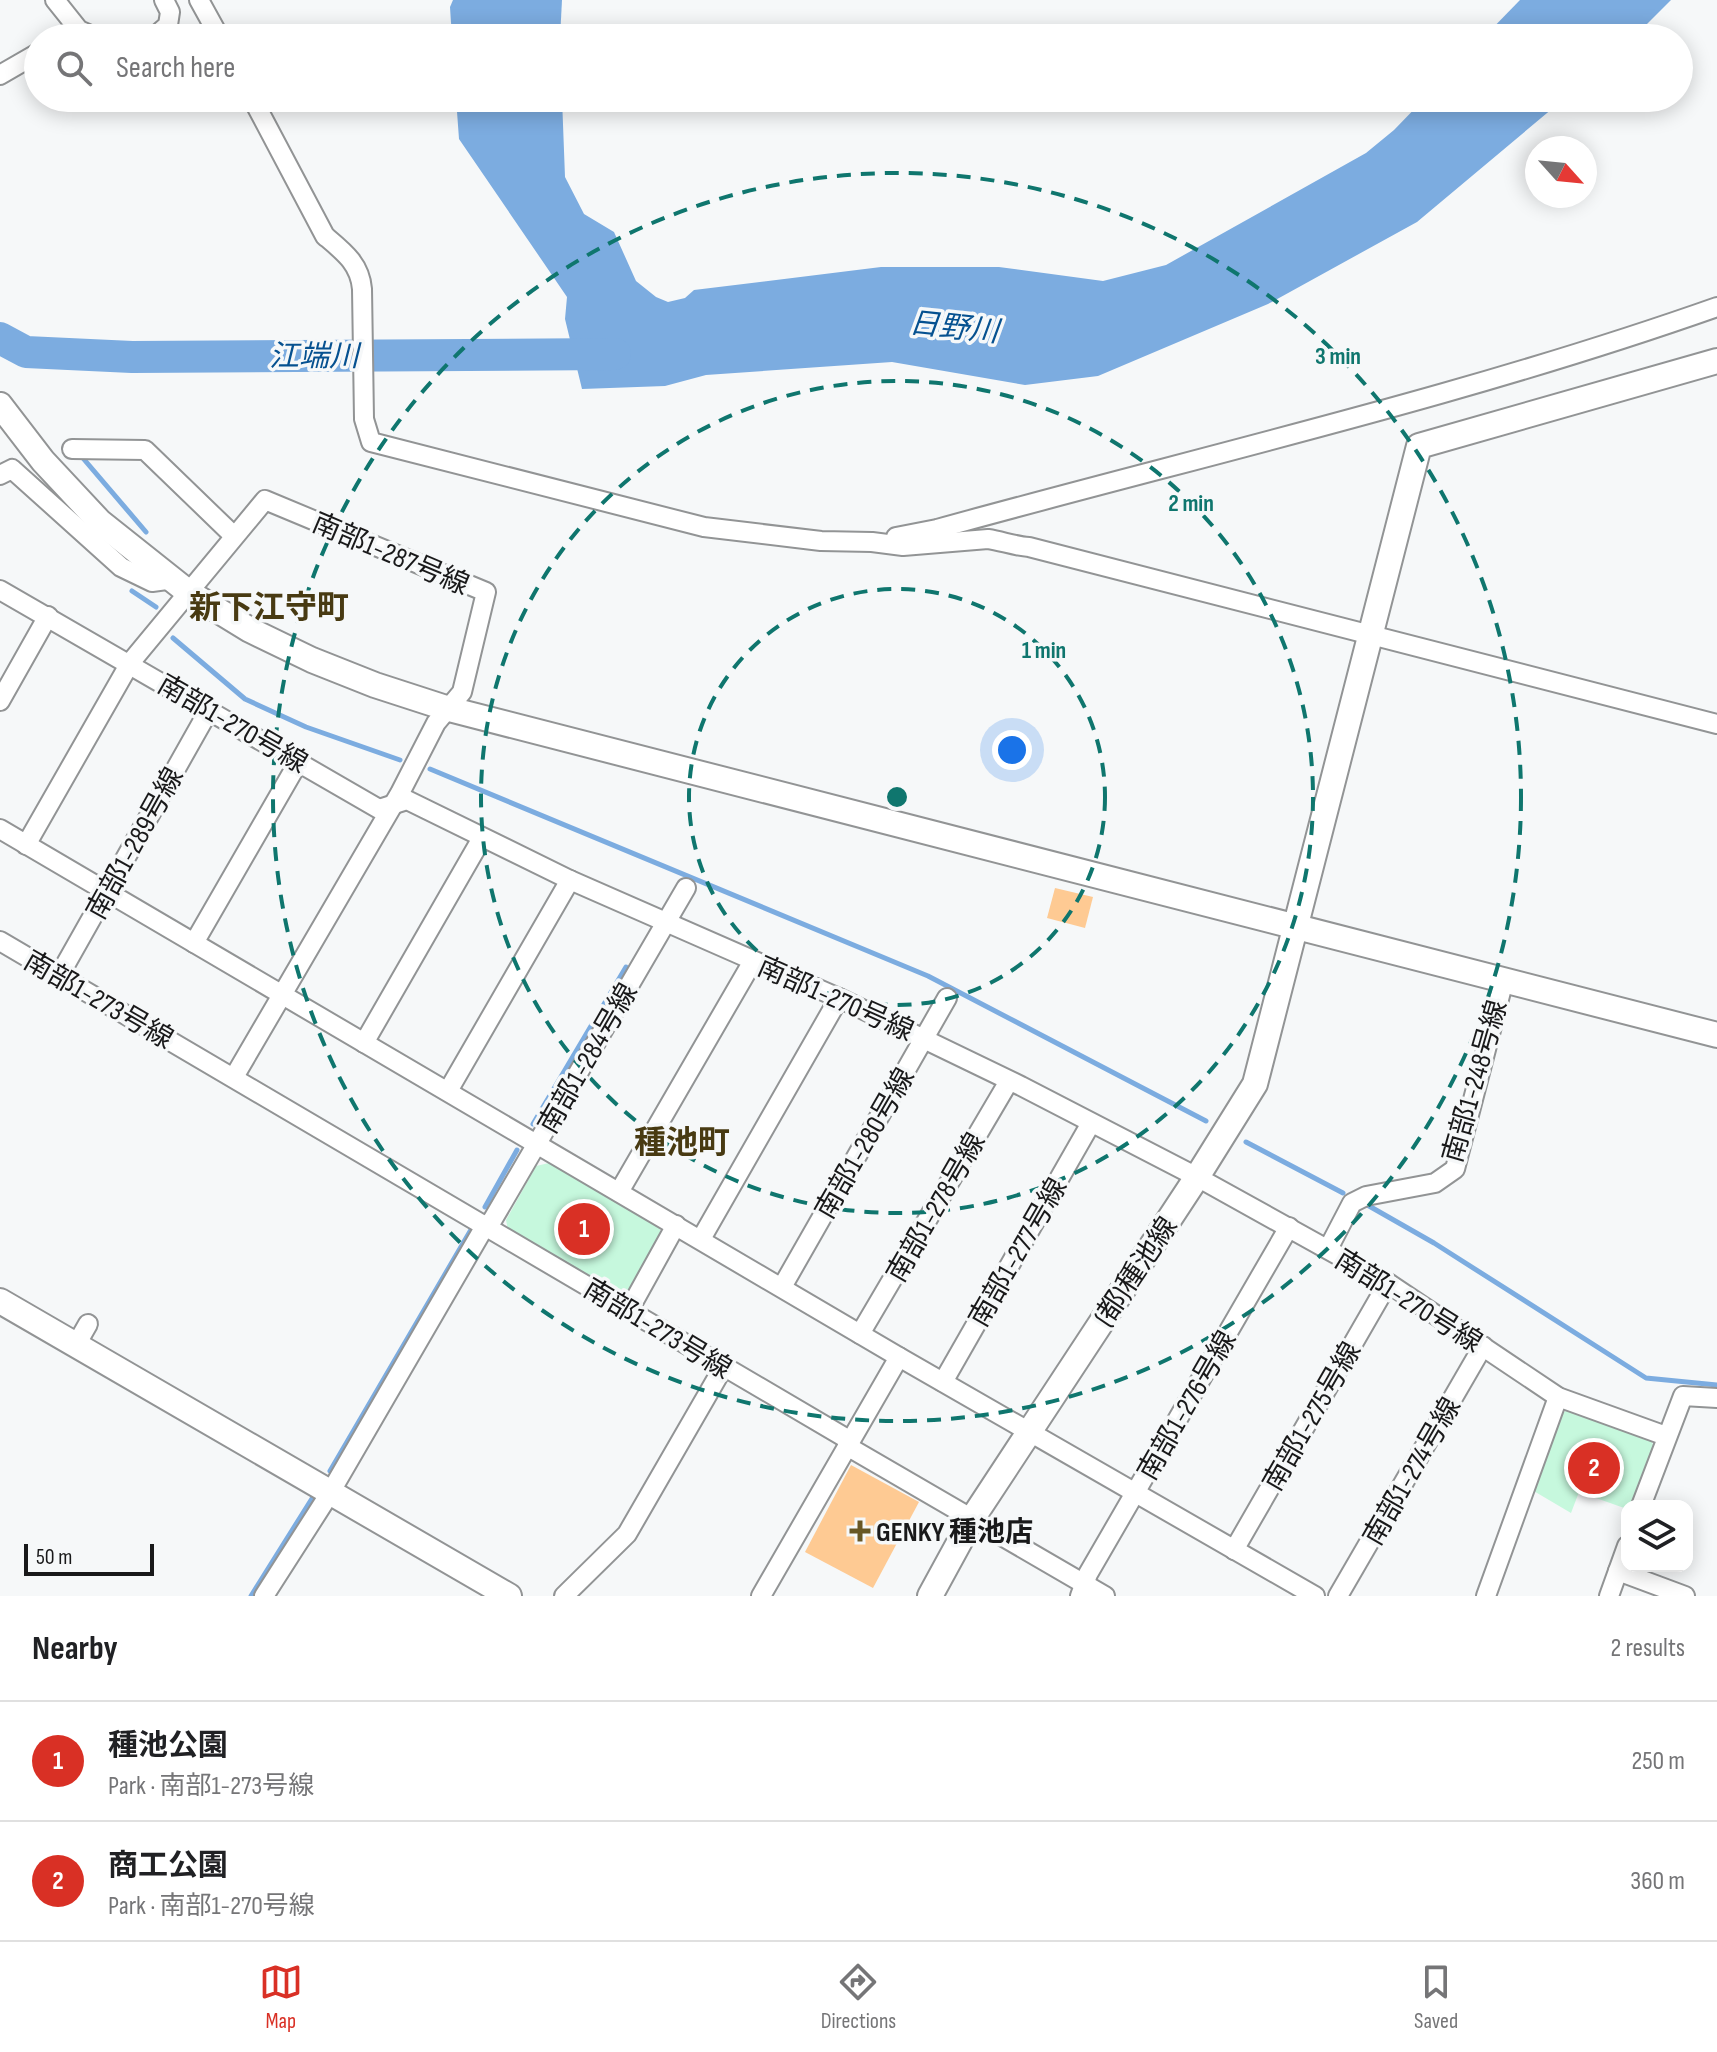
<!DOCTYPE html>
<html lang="en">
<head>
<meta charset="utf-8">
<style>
  body { margin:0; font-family:"Sofia Sans Condensed","Noto Sans JP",sans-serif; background:#f6f6f6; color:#202124 }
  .controls { position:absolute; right:24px; bottom:24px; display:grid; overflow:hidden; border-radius:16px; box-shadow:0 4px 20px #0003 }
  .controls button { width:72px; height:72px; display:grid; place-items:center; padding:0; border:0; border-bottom:2px solid #e0e0e0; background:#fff; color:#202124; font:40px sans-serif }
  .compass { position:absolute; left:1525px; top:136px; width:72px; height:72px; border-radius:50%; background:#fff; box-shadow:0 4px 20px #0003; rotate:117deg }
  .scale { position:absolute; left:24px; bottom:20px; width:130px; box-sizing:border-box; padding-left:8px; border:4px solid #19191a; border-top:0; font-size:22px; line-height:28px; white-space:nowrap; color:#19191a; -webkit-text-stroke:6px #f6f8f9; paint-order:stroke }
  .you { position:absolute; left:1012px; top:750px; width:28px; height:28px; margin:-20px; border:6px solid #fff; border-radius:50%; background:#1a73e8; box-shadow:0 0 0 12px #1a73e833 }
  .badge { display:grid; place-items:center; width:52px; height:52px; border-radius:50%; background:#d93025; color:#fff; font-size:26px; font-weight:700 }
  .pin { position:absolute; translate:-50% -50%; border:4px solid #fff; box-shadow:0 2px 8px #0006 }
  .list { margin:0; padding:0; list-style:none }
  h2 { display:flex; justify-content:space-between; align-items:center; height:104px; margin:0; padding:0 32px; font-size:34px }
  h2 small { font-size:26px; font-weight:400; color:#757577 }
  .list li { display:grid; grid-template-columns:52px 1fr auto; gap:24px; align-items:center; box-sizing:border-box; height:120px; padding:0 32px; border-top:2px solid #e0e0e0 }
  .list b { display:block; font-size:30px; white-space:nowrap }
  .list p { margin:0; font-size:26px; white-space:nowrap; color:#757577 }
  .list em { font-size:26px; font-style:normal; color:#757577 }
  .icon { flex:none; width:44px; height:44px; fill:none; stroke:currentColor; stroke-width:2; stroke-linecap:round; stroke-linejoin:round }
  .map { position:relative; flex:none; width:1717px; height:1596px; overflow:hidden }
  .search { position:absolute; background:#fff; box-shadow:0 4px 20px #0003; left:24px; right:24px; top:24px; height:88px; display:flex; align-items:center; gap:20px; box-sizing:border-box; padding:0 28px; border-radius:44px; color:#757577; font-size:30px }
  .sheet { height:344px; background:#fff }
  nav { display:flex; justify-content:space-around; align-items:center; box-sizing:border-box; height:112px; border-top:2px solid #e0e0e0; background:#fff; font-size:22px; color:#757577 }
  nav a { display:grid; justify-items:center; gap:4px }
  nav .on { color:#d93025 }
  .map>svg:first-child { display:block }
  .green { fill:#c6f8dd }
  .water { fill:#7cace0 }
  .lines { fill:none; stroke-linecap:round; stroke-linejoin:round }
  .stream { stroke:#7cace0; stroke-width:5 }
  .river { stroke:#7cace0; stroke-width:32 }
  .building { fill:#feca93 }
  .street-casing { stroke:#929495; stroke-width:22 }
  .secondary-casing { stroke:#929495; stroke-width:28 }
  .street { stroke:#fff; stroke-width:18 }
  .secondary { stroke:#fff; stroke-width:24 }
  .ring { fill:none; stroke:#0f766e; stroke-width:4; stroke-dasharray:14 10 }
  .poi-dot { fill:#685724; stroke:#f6f8f9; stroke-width:3 }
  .labels { text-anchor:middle; stroke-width:7; stroke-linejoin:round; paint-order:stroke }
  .street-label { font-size:28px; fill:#19191a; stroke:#f6f8f9 }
  .poi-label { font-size:28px; font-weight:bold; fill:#19191a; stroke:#f6f8f9; text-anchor:start }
  .water-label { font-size:30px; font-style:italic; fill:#065190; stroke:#f6f8f9 }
  .quarter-label { font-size:32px; font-weight:bold; fill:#483a12; stroke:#f6f8f9 }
  .centre { fill:#0f766e; stroke:#f6f8f9; stroke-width:4 }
  .ring-label { font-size:24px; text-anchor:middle; font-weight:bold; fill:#0f766e; stroke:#f6f8f9; stroke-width:7; stroke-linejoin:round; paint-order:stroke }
</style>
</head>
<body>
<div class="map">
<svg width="1717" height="1596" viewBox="0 0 1717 1596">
  <rect width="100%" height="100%" fill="#f6f8f9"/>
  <g class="green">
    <path d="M549 1163 659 1227 663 1239 632 1293 621 1295 508 1230 506 1220 536 1166Z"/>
    <path d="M1568 1410 1651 1440 1654 1447 1633 1506H1627V1509L1579 1492 1571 1513 1532 1490 1562 1413Z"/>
  </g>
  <g class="water">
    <path d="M453 0H562L560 38H452L450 7Z"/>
    <path d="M1520 0H1671L1633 38H1483Z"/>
    <path d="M456 98H562L565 177 584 214 614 232 636 281 656 297 668 302 685 298 694 290 881 267H999L1103 281 1166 265 1366 153 1394 130 1425 98H1565L1417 222 1268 304 1098 376 1025 385 892 362 706 375 665 386 582 389 565 319 567 297 459 139Z"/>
  </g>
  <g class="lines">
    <g class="stream">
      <path d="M82 457 146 532"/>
      <path d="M132 591 156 607"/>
      <path d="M173 638 245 699 306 727 400 760"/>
      <path d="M430 769 928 976 1206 1121"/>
      <path d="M533 1124 626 967"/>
      <path d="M1246 1142 1343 1193"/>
      <path d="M1362 1202 1434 1243 1646 1378 1717 1385"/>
      <path d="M485 1207 517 1150"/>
      <path d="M330 1471 472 1228"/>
      <path d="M251 1596 313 1497"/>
    </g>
    <path class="river" d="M0 338 26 352 132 357 615 354"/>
  </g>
  <g class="building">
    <path d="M1055 888 1093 897 1085 928 1047 918Z"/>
    <path d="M851 1465 919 1502 873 1588 805 1552Z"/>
  </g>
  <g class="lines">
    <defs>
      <g id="street">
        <path d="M55 0 79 30 97 38"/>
        <path d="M199 0 220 38"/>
        <path d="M153 38 168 25 170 12 164 0"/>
        <path d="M0 75 38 53"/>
        <path d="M252 98 325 236C344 252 360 264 362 289L364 419 371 442 704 527 821 541 872 542 903 546 988 539C1002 541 1014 546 1029 547L1717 724"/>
        <path d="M72 449 145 450 234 536"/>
        <path d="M0 475 12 469 121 567 152 582 174 579"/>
        <path d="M896 537 937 529C1197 457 1462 397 1717 307"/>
        <path d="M0 590 379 809 407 800 570 880 839 998 1021 1086 1197 1177 1388 1283 1558 1397 1666 1436"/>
        <path d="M0 701 48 616"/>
        <path d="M0 829 899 1357 1315 1596"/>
        <path d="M26 845 130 663 265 500 486 592 462 692 436 723 400 793 234 1077"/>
        <path d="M0 941 844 1437 852 1449 1105 1596"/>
        <path d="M194 943 299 761"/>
        <path d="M59 976 209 710"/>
        <path d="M364 1043 482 838"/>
        <path d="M448 1091 570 880"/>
        <path d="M619 1192 753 961"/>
        <path d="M701 1239 839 998"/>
        <path d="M1328 1249 1352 1203 1366 1196 1435 1183 1455 1169 1504 980"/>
        <path d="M782 1287 947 998"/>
        <path d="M629 1310 676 1225"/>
        <path d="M860 1334 1009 1081"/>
        <path d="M76 1345 88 1324"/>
        <path d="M943 1382 1091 1123"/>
        <path d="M1641 1506 1683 1396 1717 1398"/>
        <path d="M1234 1550 1388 1283"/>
        <path d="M1618 1571 1685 1596"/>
        <path d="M264 1596 330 1493 481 1233 493 1219 686 888"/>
        <path d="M564 1596 627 1534 724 1366"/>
        <path d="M761 1596 899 1357"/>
        <path d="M1080 1596 1088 1574 1289 1227"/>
        <path d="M1338 1596 1483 1346"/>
        <path d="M1486 1596 1558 1397"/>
        <path d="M1609 1596 1627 1546"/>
      </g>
      <g id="secondary">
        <path d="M0 405 43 461 100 522 188 592 250 630 312 660 375 685 449 709 1717 1035"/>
        <path d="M0 1301 509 1596"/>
        <path d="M930 1596 972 1519 1197 1177 1255 1084 1419 446 1717 361"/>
      </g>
    </defs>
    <use href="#street" class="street-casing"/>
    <use href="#secondary" class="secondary-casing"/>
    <use href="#street" class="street"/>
    <use href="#secondary" class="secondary"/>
  </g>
  <g class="ring">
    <circle cx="897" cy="797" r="208"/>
    <circle cx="897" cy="797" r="416"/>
    <circle cx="897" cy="797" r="624"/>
  </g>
  <path class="poi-dot" d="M856 1519h8v8h8v8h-8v8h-8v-8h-8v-8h8z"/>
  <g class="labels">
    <g class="street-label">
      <text transform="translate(391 553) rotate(23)" y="10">南部1-287号線</text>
      <text transform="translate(233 723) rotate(30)" y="10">南部1-270号線</text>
      <text transform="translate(134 843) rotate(-61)" y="10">南部1-289号線</text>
      <text transform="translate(836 998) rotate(24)" y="10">南部1-270号線</text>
      <text transform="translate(99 999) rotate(30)" y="10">南部1-273号線</text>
      <text transform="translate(587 1058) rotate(-60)" y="10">南部1-284号線</text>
      <text transform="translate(1474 1081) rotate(-74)" y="10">南部1-248号線</text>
      <text transform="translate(864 1143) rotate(-60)" y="10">南部1-280号線</text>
      <text transform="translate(935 1207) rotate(-60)" y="10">南部1-278号線</text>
      <text transform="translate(1017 1252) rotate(-60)" y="10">南部1-277号線</text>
      <text transform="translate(1135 1271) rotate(-56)" y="10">(都)種池線</text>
      <text transform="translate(1409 1300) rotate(32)" y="10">南部1-270号線</text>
      <text transform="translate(658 1328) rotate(31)" y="10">南部1-273号線</text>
      <text transform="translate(1186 1405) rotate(-60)" y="10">南部1-276号線</text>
      <text transform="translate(1311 1416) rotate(-60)" y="10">南部1-275号線</text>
      <text transform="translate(1411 1471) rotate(-60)" y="10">南部1-274号線</text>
    </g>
    <g class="poi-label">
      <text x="876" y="1541">GENKY 種池店</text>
    </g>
    <g class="water-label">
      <text transform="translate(954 327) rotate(6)" y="10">日野川</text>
      <text x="314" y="366">江端川</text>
    </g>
    <g class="quarter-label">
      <text x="269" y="618">新下江守町</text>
      <text x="682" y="1153">種池町</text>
    </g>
  </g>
  <circle cx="897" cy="797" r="12" class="centre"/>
  <g class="ring-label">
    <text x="1338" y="364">3 min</text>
    <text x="1191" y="511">2 min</text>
    <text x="1044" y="658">1 min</text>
  </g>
</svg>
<div class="controls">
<button><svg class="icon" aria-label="layers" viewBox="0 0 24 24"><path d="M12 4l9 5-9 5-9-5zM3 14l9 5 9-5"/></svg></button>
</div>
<svg class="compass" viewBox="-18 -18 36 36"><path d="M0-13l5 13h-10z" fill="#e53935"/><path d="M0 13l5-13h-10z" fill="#757577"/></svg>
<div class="scale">50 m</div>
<div class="you"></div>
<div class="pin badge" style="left:584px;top:1229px">1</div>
<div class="pin badge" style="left:1594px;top:1468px">2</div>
<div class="search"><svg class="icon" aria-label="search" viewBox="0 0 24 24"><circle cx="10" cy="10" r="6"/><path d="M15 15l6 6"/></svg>Search here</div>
</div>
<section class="sheet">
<h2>Nearby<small>2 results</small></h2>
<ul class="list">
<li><span class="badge">1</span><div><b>種池公園</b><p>Park · 南部1-273号線</p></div><em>250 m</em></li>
<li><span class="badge">2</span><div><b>商工公園</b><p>Park · 南部1-270号線</p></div><em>360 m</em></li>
</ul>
</section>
<nav>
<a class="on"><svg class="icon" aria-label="map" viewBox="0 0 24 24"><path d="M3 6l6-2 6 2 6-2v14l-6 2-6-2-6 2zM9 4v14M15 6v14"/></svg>Map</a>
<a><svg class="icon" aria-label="directions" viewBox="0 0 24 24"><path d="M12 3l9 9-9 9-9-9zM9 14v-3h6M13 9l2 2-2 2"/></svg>Directions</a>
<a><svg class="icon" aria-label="saved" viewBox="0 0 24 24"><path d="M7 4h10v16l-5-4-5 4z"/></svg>Saved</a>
</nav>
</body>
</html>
